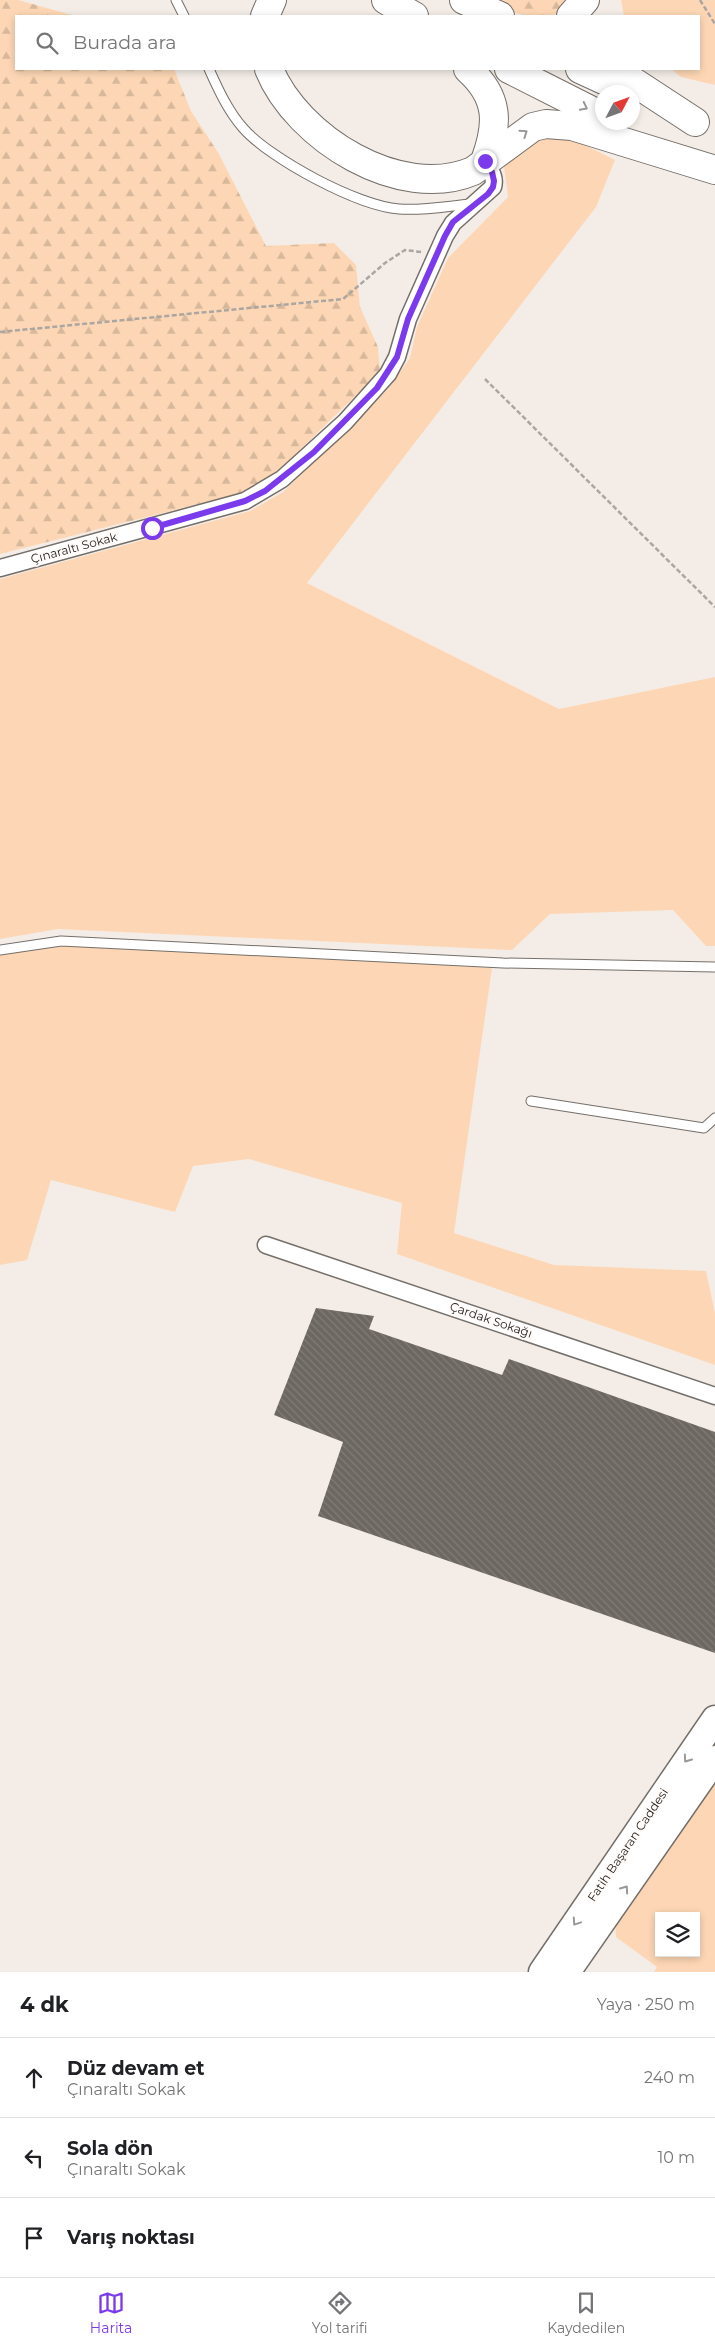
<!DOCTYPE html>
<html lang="tr">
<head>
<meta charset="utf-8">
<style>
  body { margin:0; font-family:Montserrat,sans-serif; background:#f2f2f2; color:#202124 }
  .controls { position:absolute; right:15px; bottom:15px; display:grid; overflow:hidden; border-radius:0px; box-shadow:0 2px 8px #0003 }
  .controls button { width:45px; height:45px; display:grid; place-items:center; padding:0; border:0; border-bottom:1px solid #e0e0e0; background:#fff; color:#202124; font:25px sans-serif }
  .compass { position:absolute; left:595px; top:85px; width:45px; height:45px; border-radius:50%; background:#fff; box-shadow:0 2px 8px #0003; rotate:49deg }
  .stop { position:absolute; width:15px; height:15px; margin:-11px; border:4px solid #7c3aed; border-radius:50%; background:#fff }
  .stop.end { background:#7c3aed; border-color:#fff; box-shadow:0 1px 5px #0008 }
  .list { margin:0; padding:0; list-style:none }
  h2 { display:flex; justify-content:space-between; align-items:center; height:65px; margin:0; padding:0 20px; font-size:21px }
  h2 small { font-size:16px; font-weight:400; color:#757577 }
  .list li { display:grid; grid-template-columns:32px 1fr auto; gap:15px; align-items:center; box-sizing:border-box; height:80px; padding:0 20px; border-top:1px solid #e0e0e0 }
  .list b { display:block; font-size:19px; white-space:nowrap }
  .list p { margin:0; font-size:16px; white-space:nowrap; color:#757577 }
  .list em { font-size:16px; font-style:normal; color:#757577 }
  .icon { flex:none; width:28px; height:28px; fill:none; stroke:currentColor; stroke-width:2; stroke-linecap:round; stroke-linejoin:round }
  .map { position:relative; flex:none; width:715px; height:1972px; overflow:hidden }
  .search { position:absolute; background:#fff; box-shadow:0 2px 8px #0003; left:15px; right:15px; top:15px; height:55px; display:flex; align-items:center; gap:12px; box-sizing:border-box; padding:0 18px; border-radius:0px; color:#757577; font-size:19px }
  .sheet { height:305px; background:#fff }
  nav { display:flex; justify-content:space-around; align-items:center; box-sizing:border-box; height:70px; border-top:1px solid #e0e0e0; background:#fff; font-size:14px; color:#757577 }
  nav a { display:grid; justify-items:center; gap:2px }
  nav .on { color:#7c3aed }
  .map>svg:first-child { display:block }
  .green { fill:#fdd7b5; fill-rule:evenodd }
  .forest { fill:url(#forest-firs) }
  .building { fill:url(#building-back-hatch) }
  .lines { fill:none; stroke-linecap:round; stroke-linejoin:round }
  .service-casing { stroke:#756f6a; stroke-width:11 }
  .minor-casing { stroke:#756f6a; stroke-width:19 }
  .primary-casing { stroke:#756f6a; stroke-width:29 }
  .trunk-casing { stroke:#756f6a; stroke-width:30 }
  .path { stroke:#aba6a1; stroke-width:2.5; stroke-dasharray:5 2.5; stroke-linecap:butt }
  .service { stroke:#fff; stroke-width:9 }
  .minor { stroke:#fff; stroke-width:16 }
  .primary { stroke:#fff; stroke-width:26 }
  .trunk { stroke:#fff; stroke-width:28 }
  .oneway { stroke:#9a9998 }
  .route { stroke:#7c3aed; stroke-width:6 }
  .labels { text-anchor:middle; stroke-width:4; stroke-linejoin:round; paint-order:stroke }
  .street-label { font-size:12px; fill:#1f1d1a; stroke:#fefbf9 }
</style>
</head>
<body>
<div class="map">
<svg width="715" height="1972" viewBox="0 0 715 1972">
  <defs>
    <pattern id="forest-firs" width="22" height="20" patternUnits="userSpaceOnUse" patternTransform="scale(1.25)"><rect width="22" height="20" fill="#fdd7b5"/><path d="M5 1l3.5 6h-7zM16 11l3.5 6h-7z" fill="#d8b89b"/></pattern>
    <pattern id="building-back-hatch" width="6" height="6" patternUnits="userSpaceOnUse" patternTransform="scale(1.25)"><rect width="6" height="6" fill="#6d6762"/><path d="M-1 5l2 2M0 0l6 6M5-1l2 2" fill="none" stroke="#817c78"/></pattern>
  </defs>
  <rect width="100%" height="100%" fill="#f4ede7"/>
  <g class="green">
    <path d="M621 0H715V85L681 77 671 69H699V16H624Z"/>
    <path d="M565 135 615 160 596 207 307 583 559 709 715 677V946H706L673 910 550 914 512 950 58 929 0 939V579L250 511 283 492 388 389 410 358 417 327 448 258 508 197 504 166C527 141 531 139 565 135Z"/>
    <path d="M61 941 492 968 454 1233 554 1265 706 1271 715 1313V1365L397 1254 402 1203 249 1159 193 1166 175 1212 51 1180 27 1260 0 1265V951Z"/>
    <path d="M715 1780V1972H654L657 1967 616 1937 615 1923ZM659 1916H696V1953H659Z"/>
  </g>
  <g class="forest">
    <path d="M0 0H18L76 16H16V69H174L191 111 219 154 266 246 334 243 356 265 360 307 378 347 380 372 274 475 242 493 0 554Z"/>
    <path d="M489 0H574C550 29 516 16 489 0Z"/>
  </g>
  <path class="building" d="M316 1308 374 1316 369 1329 502 1375 509 1359 715 1432V1653L318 1516 343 1442 274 1415Z"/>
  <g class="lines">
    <defs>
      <g id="service">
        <path d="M176 0 184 16"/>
        <path d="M209 69C218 89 228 111 243 128 270 159 358 206 399 209 423 211 448 206 471 204"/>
        <path d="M0 950 61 941 503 963 715 967"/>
        <path d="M531 1101 704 1128 715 1118"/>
      </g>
      <g id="minor">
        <path d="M0 568 245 501 282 479 345 422 388 374 397 357 408 319 445 236 453 223 493 187C496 177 490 170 485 161"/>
        <path d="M266 1245 715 1396"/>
      </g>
      <g id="primary">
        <path d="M542 1972 715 1719"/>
        <path d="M567 1972 715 1759"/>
      </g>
      <g id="trunk">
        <path d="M386 0 414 16"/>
        <path d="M464 0 500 16"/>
        <path d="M265 16 272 0"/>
        <path d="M571 16 585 0"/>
        <path d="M269 69C297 138 400 202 473 171L533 127 546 124 572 126 715 170"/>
        <path d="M468 69C499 97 499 123 485 161"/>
        <path d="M509 69 602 116"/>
        <path d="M580 69 630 92"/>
        <path d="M614 69 695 122"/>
      </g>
    </defs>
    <use href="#service" class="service-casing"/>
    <use href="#minor" class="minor-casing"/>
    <use href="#primary" class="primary-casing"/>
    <use href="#trunk" class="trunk-casing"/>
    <g class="path">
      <path d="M700 0 715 24"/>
      <path d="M0 332 343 299 385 263 405 250 421 252"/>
      <path d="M485 379 715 607"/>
    </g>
    <use href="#service" class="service"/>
    <use href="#minor" class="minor"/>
    <use href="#primary" class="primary"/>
    <use href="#trunk" class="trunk"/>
  </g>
  <defs><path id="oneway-chevron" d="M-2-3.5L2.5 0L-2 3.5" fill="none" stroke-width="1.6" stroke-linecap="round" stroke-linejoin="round" transform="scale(1.25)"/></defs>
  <g class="oneway">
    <use href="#oneway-chevron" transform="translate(584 107) rotate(27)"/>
    <use href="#oneway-chevron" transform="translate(524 133) rotate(-35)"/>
    <use href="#oneway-chevron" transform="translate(687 1759) rotate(125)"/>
    <use href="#oneway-chevron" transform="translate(625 1889) rotate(-55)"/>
    <use href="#oneway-chevron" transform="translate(576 1922) rotate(124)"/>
  </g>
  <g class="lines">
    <path class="route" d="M152 528 245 501 265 491 314 452 377 388 397 357 408 319 445 236 453 222 488 194 493 187 494 181 492 172 485 161"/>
  </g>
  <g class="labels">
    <g class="street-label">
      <text transform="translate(74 548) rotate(-15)" y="4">Çınaraltı Sokak</text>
      <text transform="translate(491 1320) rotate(19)" y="4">Çardak Sokağı</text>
      <text transform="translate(628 1845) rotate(-56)" y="4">Fatih Başaran Caddesi</text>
    </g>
  </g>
</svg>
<div class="controls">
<button><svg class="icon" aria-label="layers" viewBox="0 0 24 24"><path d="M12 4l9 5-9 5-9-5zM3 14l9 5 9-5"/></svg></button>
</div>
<svg class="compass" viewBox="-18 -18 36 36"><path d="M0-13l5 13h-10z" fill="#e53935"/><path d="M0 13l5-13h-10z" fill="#757577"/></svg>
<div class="stop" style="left:152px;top:528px"></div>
<div class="stop end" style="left:485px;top:161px"></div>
<div class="search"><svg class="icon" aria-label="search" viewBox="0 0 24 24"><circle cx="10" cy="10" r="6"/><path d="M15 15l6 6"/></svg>Burada ara</div>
</div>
<section class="sheet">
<h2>4 dk<small>Yaya · 250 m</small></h2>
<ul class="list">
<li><svg class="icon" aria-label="ahead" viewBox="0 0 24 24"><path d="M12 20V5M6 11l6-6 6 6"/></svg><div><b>Düz devam et</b><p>Çınaraltı Sokak</p></div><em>240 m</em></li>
<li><svg class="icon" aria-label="left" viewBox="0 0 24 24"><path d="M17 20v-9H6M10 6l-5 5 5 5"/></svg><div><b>Sola dön</b><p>Çınaraltı Sokak</p></div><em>10 m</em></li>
<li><svg class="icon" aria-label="arrive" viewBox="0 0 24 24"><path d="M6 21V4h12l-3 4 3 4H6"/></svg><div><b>Varış noktası</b></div></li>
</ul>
</section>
<nav>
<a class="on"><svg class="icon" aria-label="map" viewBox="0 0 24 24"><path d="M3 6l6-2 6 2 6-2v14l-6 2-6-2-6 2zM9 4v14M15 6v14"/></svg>Harita</a>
<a><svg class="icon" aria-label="directions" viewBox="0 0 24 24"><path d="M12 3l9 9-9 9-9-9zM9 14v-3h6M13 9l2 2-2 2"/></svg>Yol tarifi</a>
<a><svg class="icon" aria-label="saved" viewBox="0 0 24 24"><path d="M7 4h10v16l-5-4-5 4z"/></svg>Kaydedilen</a>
</nav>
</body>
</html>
